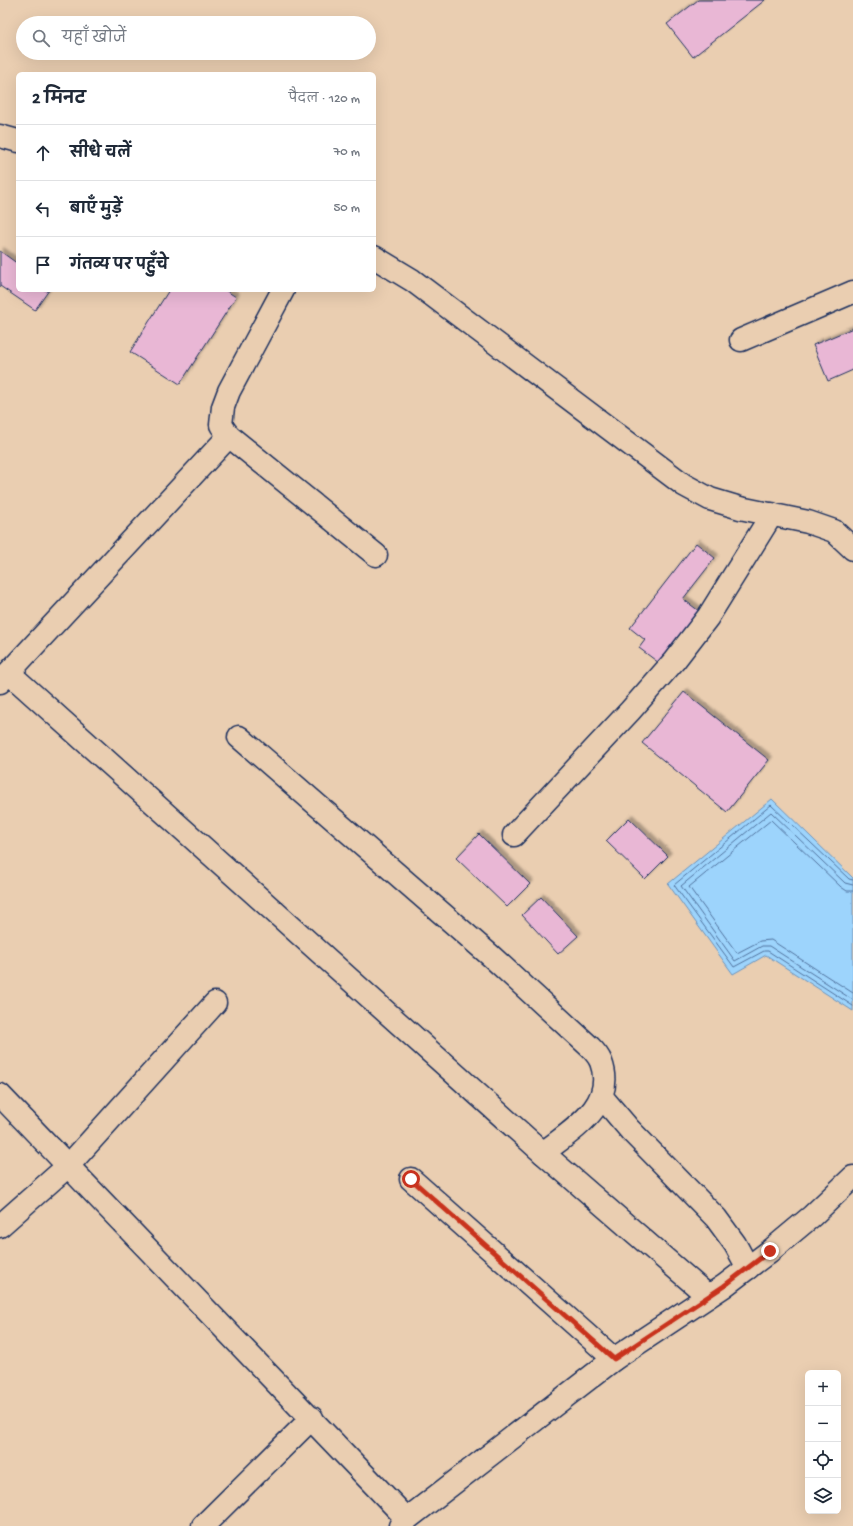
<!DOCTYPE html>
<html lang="hi">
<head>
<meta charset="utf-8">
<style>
  body { margin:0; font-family:"Gochi Hand","Playpen Sans Deva",sans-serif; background:#f2f2f3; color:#1f2937 }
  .controls { position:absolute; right:12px; bottom:12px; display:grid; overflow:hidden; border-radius:6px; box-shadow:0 4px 16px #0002 }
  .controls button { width:36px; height:36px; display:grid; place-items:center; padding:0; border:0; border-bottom:1px solid #e0e1e3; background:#fff; color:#1f2937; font:20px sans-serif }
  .stop { position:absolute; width:12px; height:12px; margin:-9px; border:3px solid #c8321e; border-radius:50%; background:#fff }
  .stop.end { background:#c8321e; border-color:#fff; box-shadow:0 1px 4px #0008 }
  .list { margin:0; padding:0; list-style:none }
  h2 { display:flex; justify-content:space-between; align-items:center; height:52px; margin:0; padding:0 16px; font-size:17px }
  h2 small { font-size:13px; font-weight:400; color:#747a83 }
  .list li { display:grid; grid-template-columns:26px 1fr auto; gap:12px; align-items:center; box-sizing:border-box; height:56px; padding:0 16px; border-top:1px solid #e0e1e3 }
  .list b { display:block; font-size:15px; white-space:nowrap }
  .list em { font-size:13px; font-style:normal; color:#747a83 }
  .icon { flex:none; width:22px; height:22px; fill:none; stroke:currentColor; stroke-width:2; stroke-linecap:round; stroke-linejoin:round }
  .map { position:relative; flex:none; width:853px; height:1526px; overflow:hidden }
  .search { position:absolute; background:#fff; box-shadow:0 4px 16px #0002; left:16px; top:16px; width:360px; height:44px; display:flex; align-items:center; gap:10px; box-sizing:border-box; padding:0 14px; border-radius:22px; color:#747a83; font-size:15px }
  .panel { position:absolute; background:#fff; box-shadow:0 4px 16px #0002; left:16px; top:72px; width:360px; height:220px; border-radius:6px }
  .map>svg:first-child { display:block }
  .water { fill:#9dd4fc; stroke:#6992bd }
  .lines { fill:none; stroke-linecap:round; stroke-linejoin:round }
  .shore { stroke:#4f719d; stroke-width:1 }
  .building { fill:#e9b7d5; stroke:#1b2f5e; filter:url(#shadow) }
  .minor-casing { stroke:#1b2f5e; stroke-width:25 }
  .minor { stroke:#eaceb1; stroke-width:22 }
  .route { stroke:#c8321e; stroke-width:5 }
</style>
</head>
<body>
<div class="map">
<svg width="853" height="1526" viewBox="0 0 853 1526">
  <defs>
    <filter id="shadow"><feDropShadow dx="3.5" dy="-3.5" stdDeviation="1" flood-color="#0004"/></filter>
  </defs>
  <rect width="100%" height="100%" fill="#eaceb1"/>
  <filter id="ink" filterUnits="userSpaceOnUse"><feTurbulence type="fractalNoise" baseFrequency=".025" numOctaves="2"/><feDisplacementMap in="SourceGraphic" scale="8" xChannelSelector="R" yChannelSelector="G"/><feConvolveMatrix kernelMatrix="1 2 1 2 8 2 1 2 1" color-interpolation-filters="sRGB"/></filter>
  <g filter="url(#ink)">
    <path class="water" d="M772 799 853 878V1011L766 955 733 974 668 884Z"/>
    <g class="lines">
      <g class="shore">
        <path d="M853 880 849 879 771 805 674 885 734 967 764 951H768L853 1006"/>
        <path d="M853 885 845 883 771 812 681 886 735 961 762 946H769L853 1000"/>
        <path d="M853 891H847L841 887 771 820 689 887 737 953 760 941 771 940 853 993"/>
      </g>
    </g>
    <g class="building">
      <path d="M698 0H765L693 57 667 24Z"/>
      <path d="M0 251 18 264V290H49L35 310 0 286Z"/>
      <path d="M169 290H225L236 297 180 384 130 352Z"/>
      <path d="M853 328V370L828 381 813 345Z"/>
      <path d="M696 543 715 558 683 599 699 611 659 663 639 648 645 640 630 628Z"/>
      <path d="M684 692 769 760 727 812 642 743Z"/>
      <path d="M629 818 668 856 645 879 606 841Z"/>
      <path d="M479 834 530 884 507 907 456 858Z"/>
      <path d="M541 897 578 936 558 954 522 915Z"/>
    </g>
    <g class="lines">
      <defs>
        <g id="minor">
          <path d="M0 136 18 141"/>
          <path d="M374 257 412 280 684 485 710 499 740 508 808 522 834 531 853 549"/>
          <path d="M283 290 229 391 223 407 221 425 229 436 376 555"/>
          <path d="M741 340 853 292"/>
          <path d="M9 673 543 1153 708 1296"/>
          <path d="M0 682 229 436"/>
          <path d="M239 737 491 956 590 1047C594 1051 599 1057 601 1062 617 1105 572 1130 543 1153"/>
          <path d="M514 835 630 711 674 661 708 617 772 514"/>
          <path d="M0 1095 407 1519"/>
          <path d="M602 1097 630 1130 716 1218 735 1244 748 1268"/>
          <path d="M411 1179 614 1359"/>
          <path d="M0 1226 69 1165 215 1003"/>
          <path d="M203 1526 312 1418"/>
          <path d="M400 1526 407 1519 614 1359 724 1286 770 1251 812 1216 853 1177"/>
        </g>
      </defs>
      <use href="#minor" class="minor-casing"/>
      <use href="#minor" class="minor"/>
    </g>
  </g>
  <g class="lines" filter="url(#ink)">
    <path class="route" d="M411 1179 614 1359 724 1286 770 1251"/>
  </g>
</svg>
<div class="controls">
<button>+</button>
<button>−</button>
<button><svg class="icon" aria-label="locate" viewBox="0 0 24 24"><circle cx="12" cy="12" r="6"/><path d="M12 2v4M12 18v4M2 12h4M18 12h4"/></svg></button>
<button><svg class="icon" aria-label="layers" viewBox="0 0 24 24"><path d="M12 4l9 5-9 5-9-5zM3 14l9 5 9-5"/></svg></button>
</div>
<div class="stop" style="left:411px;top:1179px"></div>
<div class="stop end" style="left:770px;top:1251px"></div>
<div class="search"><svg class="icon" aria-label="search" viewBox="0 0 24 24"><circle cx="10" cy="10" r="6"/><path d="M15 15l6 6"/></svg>यहाँ खोजें</div>
<section class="panel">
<h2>2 मिनट<small>पैदल · 120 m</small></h2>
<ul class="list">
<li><svg class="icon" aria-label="ahead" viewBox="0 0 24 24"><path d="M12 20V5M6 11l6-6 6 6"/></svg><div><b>सीधे चलें</b></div><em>70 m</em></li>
<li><svg class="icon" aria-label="left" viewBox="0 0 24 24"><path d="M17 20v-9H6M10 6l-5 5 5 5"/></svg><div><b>बाएँ मुड़ें</b></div><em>50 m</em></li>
<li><svg class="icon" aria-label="arrive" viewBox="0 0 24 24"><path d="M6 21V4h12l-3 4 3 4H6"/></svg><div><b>गंतव्य पर पहुँचे</b></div></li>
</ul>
</section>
</div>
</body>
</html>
